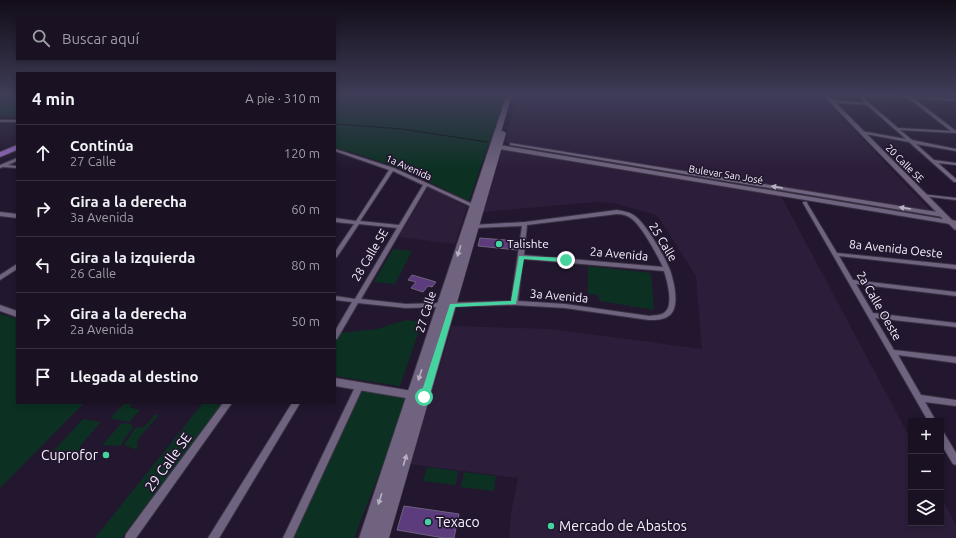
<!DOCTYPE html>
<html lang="es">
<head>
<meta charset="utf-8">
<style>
  body { margin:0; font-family:Ubuntu,sans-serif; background:#271f2f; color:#f1f3f6 }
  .controls { position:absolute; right:12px; bottom:12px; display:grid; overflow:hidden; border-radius:0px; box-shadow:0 2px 6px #0003 }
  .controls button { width:36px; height:36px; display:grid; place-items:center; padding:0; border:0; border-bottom:1px solid #383140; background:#1a1122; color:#f1f3f6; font:20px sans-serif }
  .stop { position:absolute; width:12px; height:12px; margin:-9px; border:3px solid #45d49f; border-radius:50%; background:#fff }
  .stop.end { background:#45d49f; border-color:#fff; box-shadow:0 1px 4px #0008 }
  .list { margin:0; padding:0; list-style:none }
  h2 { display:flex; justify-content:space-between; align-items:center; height:52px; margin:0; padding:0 16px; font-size:17px }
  h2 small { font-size:13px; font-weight:400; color:#9f9da5 }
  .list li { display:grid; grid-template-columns:26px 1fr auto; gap:12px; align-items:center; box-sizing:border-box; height:56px; padding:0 16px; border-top:1px solid #383140 }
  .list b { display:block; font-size:15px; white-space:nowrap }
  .list p { margin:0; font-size:13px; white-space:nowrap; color:#9f9da5 }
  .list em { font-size:13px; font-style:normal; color:#9f9da5 }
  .icon { flex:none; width:22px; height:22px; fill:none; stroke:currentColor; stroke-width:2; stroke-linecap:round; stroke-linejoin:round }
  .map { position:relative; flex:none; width:956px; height:538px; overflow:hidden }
  .search { position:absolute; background:#1a1122; box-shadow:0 2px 6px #0003; left:16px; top:16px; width:320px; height:44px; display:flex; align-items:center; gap:10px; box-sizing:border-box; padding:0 14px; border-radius:0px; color:#9f9da5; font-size:15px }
  .panel { position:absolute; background:#1a1122; box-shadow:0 2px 6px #0003; left:16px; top:72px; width:320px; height:332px; border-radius:0px }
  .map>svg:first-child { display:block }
  .built { fill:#2c1e3b }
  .green { fill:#0c3123 }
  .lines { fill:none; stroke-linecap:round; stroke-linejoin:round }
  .stream { stroke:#030d08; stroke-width:1 }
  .building { fill:#5d3c7e; stroke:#6f637f }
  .minor-casing { stroke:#3b3344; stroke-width:2 }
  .tertiary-casing { stroke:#3b3344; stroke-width:2 }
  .secondary-casing { stroke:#3b3344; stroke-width:1 }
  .primary-casing { stroke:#3b3344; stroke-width:2 }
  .minor { fill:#6f637f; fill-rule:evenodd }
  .tertiary { fill:#6f637f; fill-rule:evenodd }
  .secondary { fill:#6f637f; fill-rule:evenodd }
  .primary { fill:#936abd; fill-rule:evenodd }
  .oneway { fill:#bab1c5 }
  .route { fill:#45d49f }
  .poi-dot { fill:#45d49f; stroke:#22172e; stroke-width:1.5 }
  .labels { text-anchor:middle; stroke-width:3.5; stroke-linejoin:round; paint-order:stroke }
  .far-street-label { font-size:10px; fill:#f7f1fe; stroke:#22172e }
  .street-label { font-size:12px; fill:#f7f1fe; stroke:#22172e }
  .poi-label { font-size:12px; fill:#f7f1fe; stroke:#22172e; text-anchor:start }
  .near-poi-label { font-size:14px; fill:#f7f1fe; stroke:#22172e; text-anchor:start }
  .near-street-label { font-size:14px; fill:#f7f1fe; stroke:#22172e }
</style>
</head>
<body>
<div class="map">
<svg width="956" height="538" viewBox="0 0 956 538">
  <rect width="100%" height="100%" fill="#22172e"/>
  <g class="built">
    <path d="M518 94H820L930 210 504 142Z"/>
    <path d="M502 149 781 196 911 440V523H941V496L956 525V538H509L511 513 518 478 410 464 452 326 550 329 702 349 696 276 657 215 613 203 596 202 483 212Z"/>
    <path d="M428 187 467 207 455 244 399 237Z"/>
  </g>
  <g class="green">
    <rect x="0" y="94" width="17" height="22"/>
    <path d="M340 94H506L469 201C426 180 382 159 335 148V99Z"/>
    <path d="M393 249 412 251 395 284 374 282Z"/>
    <path d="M588 266 651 273 654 310 600 301 598 295 588 294Z"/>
    <path d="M0 314 17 319V403H84L0 488Z"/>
    <path d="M406 320 422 322 400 386 335 376V343L340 333 377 329Z"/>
    <path d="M360 390 409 397 354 538H288Z"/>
    <path d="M125 403H133L129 407 140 410 129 422 110 418Z"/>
    <path d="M203 403H224L122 538H95Z"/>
    <path d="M155 415H159L138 439 137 450 124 445 135 428 144 427Z"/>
    <path d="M83 419 101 422 79 447 88 449 79 458 61 455 57 459 47 458Z"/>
    <path d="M122 423 131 424 133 427 120 446 102 445Z"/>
    <path d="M427 467 458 471 456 485 423 481Z"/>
    <path d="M464 472 496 476 494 491 461 487Z"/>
  </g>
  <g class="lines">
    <g class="stream">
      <path d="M0 119H17"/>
      <path d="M335 124 402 129 487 142"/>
    </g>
  </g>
  <g class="building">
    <path d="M480 238 518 241 517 250 478 246Z"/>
    <path d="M412 275 426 279 436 282 432 287 428 286 423 292 411 288 416 282 408 280Z"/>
    <path d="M404 506 459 514 454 538H444L397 530Z"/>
  </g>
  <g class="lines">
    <defs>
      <g id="minor">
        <path d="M860 94H875L956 99V101L913 98 956 131V133L900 130 912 140 956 149V151L916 144 934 160 956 163V165L938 163 956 179V182H954L909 142 860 133 859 132 861 131 906 139 867 105 831 102 829 101 831 100 865 103 859 95ZM863 96 908 98 951 131 898 128 869 103Z"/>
        <rect x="0" y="120" width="17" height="2"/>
        <path d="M510 143 943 213 946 215 943 217 511 145H510Z"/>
        <path d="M335 149 394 168 477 206 474 208 472 207 427 186 361 299 406 304 511 301 522 226 475 228 473 227 472 226 473 225 525 222 617 210C623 211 630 212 635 216 646 224 665 257 670 270 674 282 680 306 670 315 664 320 656 320 649 320L565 308 514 305 406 308 358 303 337 339H335V331L352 302 335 300V296L355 299 397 228 359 224 337 257 335 258V252L354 224 335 222V218L356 221 389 170 335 151ZM393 171 423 185 399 225 360 221ZM617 214C622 214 627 215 632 219 643 228 656 253 663 267L524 255 527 225ZM523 259 664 271C667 280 674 305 665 312 661 316 654 315 649 316L565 304 518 301Z"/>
        <path d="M17 158V161L8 165 17 166V168L3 167 0 168V165Z"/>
        <path d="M921 194 956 198V200L923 196H921Z"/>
        <path d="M803 202H807V203L837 253 956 265V269L839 256 853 280 956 292V296L856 284 873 313 956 323V327L875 318 894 350 956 357V363L898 355 921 395 956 400V406L925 402 936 421H928L803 203Z"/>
        <path d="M0 212 17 214V218L0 216Z"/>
        <path d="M950 220 952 221 956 225V230L954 229 947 222Z"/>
        <path d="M17 264V269L0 280V275Z"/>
        <path d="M359 384 362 385 363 387 293 538H283L355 387 356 385Z"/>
        <path d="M223 403H232L136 538H125L126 534Z"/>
        <path d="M292 403H300L219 538H208Z"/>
        <path d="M941 432 944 433 956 453V465L953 464 941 444Z"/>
      </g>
      <g id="tertiary">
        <path d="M822 94H827L952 220 956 221V225L493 148 490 146 493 144 943 219Z"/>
        <path d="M0 305 17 311V317L0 311Z"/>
        <path d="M335 378 418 392 422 393 423 396 422 399 418 400 335 386Z"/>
      </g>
      <path id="secondary" d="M507 94H512L501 132 503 131 506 133 389 538H359Z"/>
      <path id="primary" d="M17 145V150L0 157V152Z"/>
    </defs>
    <use href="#minor" class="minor-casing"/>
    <use href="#tertiary" class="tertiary-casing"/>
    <use href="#secondary" class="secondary-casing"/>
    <use href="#primary" class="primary-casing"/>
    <use href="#minor" class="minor"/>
    <use href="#tertiary" class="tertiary"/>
    <use href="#secondary" class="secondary"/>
    <use href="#primary" class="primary"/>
  </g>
  <defs><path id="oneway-solid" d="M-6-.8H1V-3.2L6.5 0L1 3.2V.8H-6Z"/></defs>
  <g class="oneway">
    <use href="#oneway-solid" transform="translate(777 187) rotate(-171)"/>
    <use href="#oneway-solid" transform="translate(905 208) rotate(-171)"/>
    <use href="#oneway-solid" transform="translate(459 251) rotate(108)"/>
    <use href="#oneway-solid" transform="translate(420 375) rotate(108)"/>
    <use href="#oneway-solid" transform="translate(405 460) rotate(-73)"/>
    <use href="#oneway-solid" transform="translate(380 499) rotate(108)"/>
  </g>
  <linearGradient id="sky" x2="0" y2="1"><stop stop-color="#130d19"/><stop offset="0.56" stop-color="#3e3c57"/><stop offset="1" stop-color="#3e3c57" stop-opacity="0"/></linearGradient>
  <rect width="956" height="169" fill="url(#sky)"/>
  <path class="route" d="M519 256 566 258 569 260 566 262 524 259 516 304 455 307 429 397 424 400 421 399 420 397 450 304 511 301Z"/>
  <g class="poi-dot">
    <circle cx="499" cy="244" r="4"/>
    <circle cx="106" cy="455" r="4"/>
    <circle cx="428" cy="522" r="4"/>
    <circle cx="551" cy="526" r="4"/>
  </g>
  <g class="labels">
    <g class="far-street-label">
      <text transform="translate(905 163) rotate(45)" y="4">20 Calle SE</text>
      <text transform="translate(409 167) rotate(24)" y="4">1a Avenida</text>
      <text transform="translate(726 174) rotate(9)" y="4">Bulevar San José</text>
    </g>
    <g class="street-label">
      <text transform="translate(663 242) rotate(59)" y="4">25 Calle</text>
      <text transform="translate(896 249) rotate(6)" y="4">8a Avenida Oeste</text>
      <text transform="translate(619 254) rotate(5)" y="4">2a Avenida</text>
      <text transform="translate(370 255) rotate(-59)" y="4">28 Calle SE</text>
      <text transform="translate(559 296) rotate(5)" y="4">3a Avenida</text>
      <text transform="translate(879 306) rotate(60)" y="4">2a Calle Oeste</text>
      <text transform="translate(426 312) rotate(-73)" y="4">27 Calle</text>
    </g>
    <g class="poi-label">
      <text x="507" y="248">Talishte</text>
    </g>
    <g class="near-poi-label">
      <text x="98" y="460" text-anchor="end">Cuprofor</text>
      <text x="436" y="527">Texaco</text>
      <text x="559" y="531">Mercado de Abastos</text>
    </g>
    <g class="near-street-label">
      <text transform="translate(168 462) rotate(-54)" y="5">29 Calle SE</text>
    </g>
  </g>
</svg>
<div class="controls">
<button>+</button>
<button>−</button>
<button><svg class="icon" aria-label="layers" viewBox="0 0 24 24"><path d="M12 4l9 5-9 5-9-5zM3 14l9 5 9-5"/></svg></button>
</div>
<div class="stop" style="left:424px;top:397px"></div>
<div class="stop end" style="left:566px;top:260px"></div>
<div class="search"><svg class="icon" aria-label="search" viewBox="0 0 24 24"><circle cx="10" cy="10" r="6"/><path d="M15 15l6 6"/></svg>Buscar aquí</div>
<section class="panel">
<h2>4 min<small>A pie · 310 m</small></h2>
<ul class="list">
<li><svg class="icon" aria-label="ahead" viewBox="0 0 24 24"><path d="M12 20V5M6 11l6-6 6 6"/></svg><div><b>Continúa</b><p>27 Calle</p></div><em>120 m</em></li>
<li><svg class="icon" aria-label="right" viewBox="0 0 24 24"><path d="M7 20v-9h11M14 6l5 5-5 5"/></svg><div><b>Gira a la derecha</b><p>3a Avenida</p></div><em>60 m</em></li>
<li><svg class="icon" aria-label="left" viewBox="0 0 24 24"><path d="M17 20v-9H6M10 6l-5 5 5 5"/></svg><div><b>Gira a la izquierda</b><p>26 Calle</p></div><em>80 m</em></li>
<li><svg class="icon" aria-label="right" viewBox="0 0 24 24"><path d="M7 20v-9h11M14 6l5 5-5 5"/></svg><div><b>Gira a la derecha</b><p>2a Avenida</p></div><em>50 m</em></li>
<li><svg class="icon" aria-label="arrive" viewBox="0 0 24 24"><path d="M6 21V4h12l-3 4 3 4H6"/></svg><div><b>Llegada al destino</b></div></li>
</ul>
</section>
</div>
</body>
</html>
